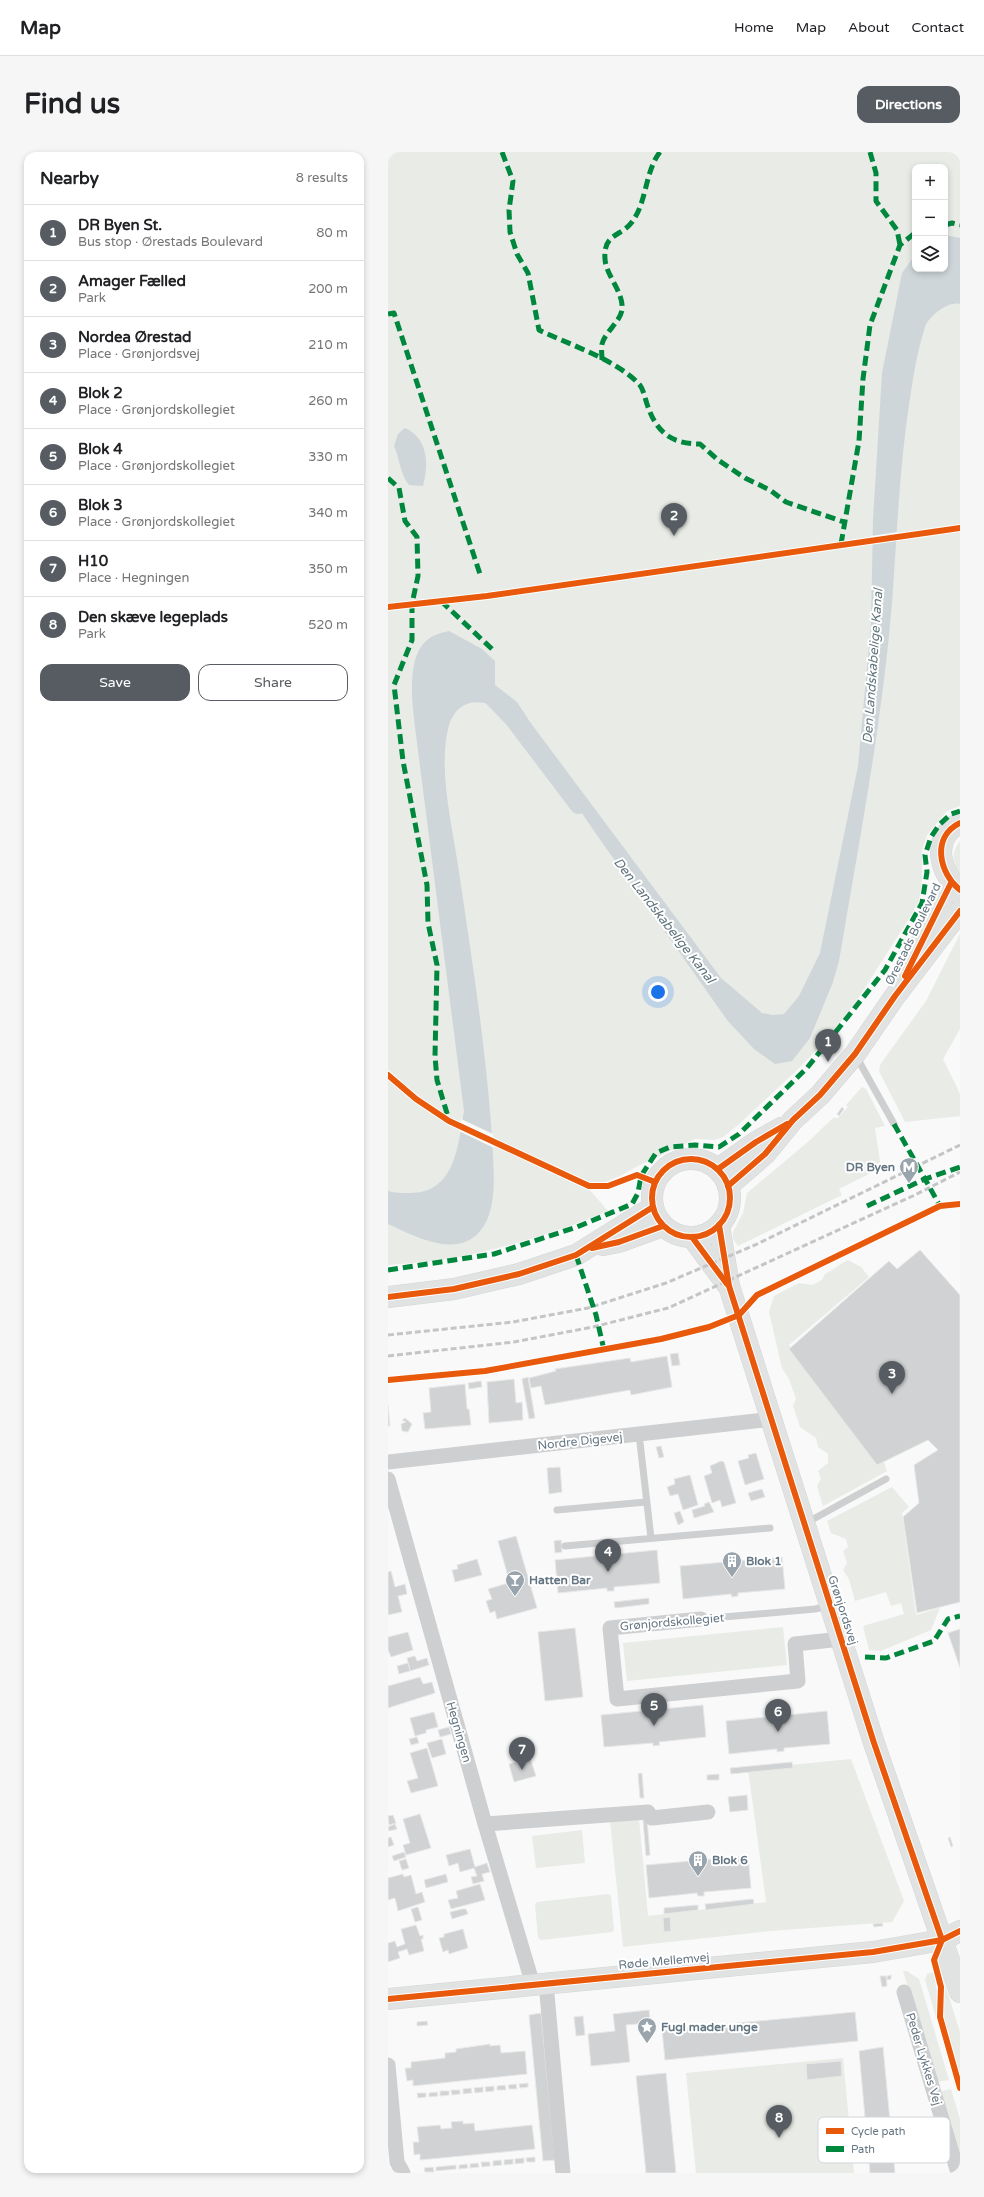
<!DOCTYPE html>
<html lang="en">
<head>
<meta charset="utf-8">
<style>
  body { margin:0; font-family:"Varela Round",sans-serif; background:#f6f6f6; color:#202124 }
  .controls { position:absolute; right:12px; top:12px; display:grid; overflow:hidden; border-radius:8px; box-shadow:0 2px 6px #0003 }
  .controls button { width:36px; height:36px; display:grid; place-items:center; padding:0; border:0; border-bottom:1px solid #e0e0e0; background:#fff; color:#202124; font:20px sans-serif }
  .you { position:absolute; left:270px; top:840px; width:14px; height:14px; margin:-10px; border:3px solid #fff; border-radius:50%; background:#1a73e8; box-shadow:0 0 0 6px #1a73e833 }
  .badge { display:grid; place-items:center; width:26px; height:26px; border-radius:50%; background:#565c61; color:#fff; font-size:13px; font-weight:700 }
  .pin { position:absolute; translate:-50% -33px; filter:drop-shadow(0 1px 2px #0008) }
  .pin::after { content:''; position:absolute; top:21px; width:14px; height:12px; background:inherit; clip-path:polygon(0 0,100% 0,50% 100%) }
  .list { margin:0; padding:0; list-style:none }
  h2 { display:flex; justify-content:space-between; align-items:center; height:52px; margin:0; padding:0 16px; font-size:17px }
  h2 small { font-size:13px; font-weight:400; color:#757577 }
  .list li { display:grid; grid-template-columns:26px 1fr auto; gap:12px; align-items:center; box-sizing:border-box; height:56px; padding:0 16px; border-top:1px solid #e0e0e0 }
  .list b { display:block; font-size:15px; white-space:nowrap }
  .list p { margin:0; font-size:13px; white-space:nowrap; color:#757577 }
  .list em { font-size:13px; font-style:normal; color:#757577 }
  .actions { display:flex; gap:8px; padding:12px 16px }
  .actions a { flex:1; padding:9px 0; border:1px solid #565c61; border-radius:12px; text-align:center; font-size:14px; color:#565c61 }
  .actions .main { background:#565c61; color:#fff }
  .icon { flex:none; width:22px; height:22px; fill:none; stroke:currentColor; stroke-width:2; stroke-linecap:round; stroke-linejoin:round }
  .map { position:relative; flex:none; width:572px; height:2021px; overflow:hidden; border-radius:12px }
  header { display:flex; align-items:center; gap:24px; box-sizing:border-box; height:56px; padding:0 20px; background:#fff; border-bottom:1px solid #e0e0e0 }
  header strong { font-size:19px }
  nav { display:flex; gap:22px; margin-inline-start:auto; font-size:14px }
  .intro { display:flex; align-items:center; justify-content:space-between; box-sizing:border-box; height:96px; padding:0 24px }
  h1 { margin:0; font-size:28px }
  .button { padding:10px 18px; border-radius:12px; background:#565c61; color:#fff; font-size:14px; font-weight:700 }
  main { display:flex; gap:24px; padding:0 24px }
  aside { flex:1; background:#fff; border-radius:12px; box-shadow:0 2px 6px #0003 }
  .map>svg:first-child { display:block }
  .green { fill:#e8ebe6; fill-rule:evenodd }
  .water { fill:#ced6d9 }
  .pier { fill:#f9f9f9 }
  .lines { fill:none; stroke-linecap:round; stroke-linejoin:round }
  .canal { stroke:#ced6d9; stroke-width:16 }
  .building { fill:#d0d2d3; stroke:#e8e8e8 }
  .secondary-casing { stroke:#d5d6d7; stroke-width:22 }
  .lane { stroke:#cecfd0; stroke-width:7 }
  .street { stroke:#cecfd0; stroke-width:15 }
  .secondary { stroke:#e1e2e2; stroke-width:21 }
  .rail { stroke:#c3c5c6; stroke-width:3; stroke-dasharray:6 3; stroke-linecap:butt }
  .quiet { stroke:#00873e; stroke-width:5; stroke-dasharray:10 5; stroke-linecap:butt }
  .cycleway-casing { stroke:#fff; stroke-width:8 }
  .cycleway { stroke:#e8590c; stroke-width:6 }
  .labels { text-anchor:middle; stroke-width:4; stroke-linejoin:round; paint-order:stroke }
  .street-label { font-size:12px; fill:#657683; stroke:#fff }
  .poi-label { font-size:12px; font-weight:bold; fill:#657683; stroke:#fff; text-anchor:start }
  .water-label { font-size:13px; font-style:italic; fill:#60757c; stroke:#fff }
  .key { fill:#fff; stroke:#d1d6da; stroke-width:1 }
  .key-label { font-size:11px; fill:#657683 }
</style>
</head>
<body>
<header>
<strong>Map</strong>
<nav><a>Home</a><a>Map</a><a>About</a><a>Contact</a></nav>
</header>
<div class="intro"><h1>Find us</h1><a class="button">Directions</a></div>
<main>
<aside>
<h2>Nearby<small>8 results</small></h2>
<ul class="list">
<li><span class="badge">1</span><div><b>DR Byen St.</b><p>Bus stop · Ørestads Boulevard</p></div><em>80 m</em></li>
<li><span class="badge">2</span><div><b>Amager Fælled</b><p>Park</p></div><em>200 m</em></li>
<li><span class="badge">3</span><div><b>Nordea Ørestad</b><p>Place · Grønjordsvej</p></div><em>210 m</em></li>
<li><span class="badge">4</span><div><b>Blok 2</b><p>Place · Grønjordskollegiet</p></div><em>260 m</em></li>
<li><span class="badge">5</span><div><b>Blok 4</b><p>Place · Grønjordskollegiet</p></div><em>330 m</em></li>
<li><span class="badge">6</span><div><b>Blok 3</b><p>Place · Grønjordskollegiet</p></div><em>340 m</em></li>
<li><span class="badge">7</span><div><b>H10</b><p>Place · Hegningen</p></div><em>350 m</em></li>
<li><span class="badge">8</span><div><b>Den skæve legeplads</b><p>Park</p></div><em>520 m</em></li>
</ul>
<div class="actions"><a class="main">Save</a><a>Share</a></div>
</aside>
<div class="map">
<svg width="572" height="2021" viewBox="0 0 572 2021">
  <rect width="100%" height="100%" fill="#f9f9f9"/>
  <g class="green">
    <path d="M0 0H572V654L559 659 539 683 534 698V728L531 749 522 765 466 853 439 887 408 919 350 973 335 985 327 988 307 987 252 1013 232 1024 201 1037 220 1059C174 1079 116 1096 67 1106 45 1110 22 1111 0 1113ZM527 15H557V117H527Z"/>
    <path d="M572 689V725C565 711 562 702 572 689Z"/>
    <path d="M572 782V877L555 907 572 942V964L517 970 491 919 492 913 538 849Z"/>
    <path d="M474 935 478 937 497 974 487 976 493 1016 451 1037 454 1043 350 1094 345 1087V1080L355 1061 359 1041 421 989 445 966H450L460 955 458 953Z"/>
    <path d="M460 1108 473 1115 481 1125 401 1193 490 1312 496 1310 499 1319 435 1354 429 1334 433 1327 430 1319 440 1311V1302L430 1295 428 1286 412 1275 405 1254 408 1247 401 1227 394 1216 381 1160 386 1144 411 1131 424 1133 434 1128 437 1122C446 1118 451 1112 460 1108Z"/>
    <path d="M504 1335 521 1355 514 1361 528 1463 552 1456 543 1478 493 1499 481 1498 475 1474 516 1462 513 1451 503 1454 498 1440 467 1449 461 1427 455 1418 459 1411 455 1399 460 1395 458 1387 443 1381 439 1369Z"/>
    <path d="M395 1475 399 1513 239 1529 235 1491Z"/>
    <path d="M463 1607 516 1749 504 1770 382 1779 235 1795 222 1669 251 1666 260 1764 378 1750 360 1617Z"/>
    <path d="M194 1678 197 1711 148 1716 144 1684Z"/>
    <path d="M220 1742 223 1744 226 1778 224 1780 153 1788 150 1786 147 1753 149 1750Z"/>
    <path d="M515 1819H519L531 1827 561 1928 549 1930Z"/>
    <path d="M546 1820 549 1842 548 1865 537 1828 539 1822Z"/>
    <path d="M555 1826 572 1880V1924L555 1866Z"/>
    <path d="M455 1906 466 2021H308L298 1921Z"/>
    <path d="M563 1937 572 1967V2008L553 1944 554 1939Z"/>
  </g>
  <g class="water">
    <path d="M557 83 572 86V152C560 149 541 164 537 175 529 200 525 226 521 253 511 319 509 385 504 451 494 572 471 690 451 809L445 830 422 886 404 909 387 912 366 897 339 868C294 804 249 740 204 676 180 641 155 600 126 568 104 546 69 540 60 577 50 620 65 677 71 720 84 808 98 896 104 985 105 1011 111 1057 93 1078 69 1108 27 1084 0 1072V1039C7 1041 14 1041 21 1041 67 1042 70 994 76 959L28 583C25 557 17 508 38 489 44 483 53 481 61 479L94 497 107 509V533L129 550 142 570 333 826 374 861 385 863 396 862 411 844 432 801 470 614 483 472 485 368 494 221 514 121 527 103V117H557Z"/>
    <path d="M17 276C40 286 41 312 35 334L21 333C12 322 12 307 6 294L10 282Z"/>
  </g>
  <g class="pier">
    <path d="M510 380V388L484 392 483 384Z"/>
    <path d="M73 967 105 982 106 996 71 979Z"/>
  </g>
  <g class="lines">
    <path class="canal" d="M101 543 125 568 190 654"/>
  </g>
  <g class="building">
    <path d="M454 955 456 957 451 964 449 962Z"/>
    <path d="M532 1098 572 1143V1450L529 1461 515 1365 531 1351 526 1313 550 1298 540 1288 489 1313 401 1197 501 1109 509 1117Z"/>
    <path d="M290 1201 292 1213 284 1214 282 1202Z"/>
    <path d="M279 1204 284 1235 243 1243 242 1238 157 1253 153 1234 143 1236 141 1226 168 1219 167 1217 242 1206 243 1210Z"/>
    <path d="M140 1225 147 1266 141 1267 134 1227Z"/>
    <path d="M126 1227 128 1251 134 1250 135 1268 101 1271 99 1230Z"/>
    <path d="M93 1229 94 1235 81 1237 80 1231Z"/>
    <path d="M77 1232 79 1257H81L83 1273 37 1277 35 1261 43 1260 41 1236Z"/>
    <path d="M0 1253 2 1274H0Z"/>
    <path d="M17 1266 24 1272 20 1280 14 1279 13 1272 18 1270 14 1268Z"/>
    <path d="M273 1294 276 1305 271 1306 268 1295Z"/>
    <path d="M368 1301 376 1327 357 1333 350 1309 361 1306 360 1303Z"/>
    <path d="M333 1309 336 1310 348 1351 334 1355 332 1348 324 1351 316 1324 324 1321 322 1314Z"/>
    <path d="M172 1315 174 1340 161 1342 159 1316Z"/>
    <path d="M302 1323 310 1353 295 1358 290 1342 282 1344 279 1335 287 1332 286 1327Z"/>
    <path d="M374 1337 377 1345 363 1349 360 1341Z"/>
    <path d="M321 1350 326 1360 306 1366 304 1358 317 1354 316 1352Z"/>
    <path d="M292 1359 296 1370 290 1373 286 1361Z"/>
    <path d="M128 1384 149 1456 109 1467 107 1459 102 1461 98 1449 104 1447 100 1437 130 1428 129 1426 121 1428 110 1389Z"/>
    <path d="M173 1388 174 1400 167 1401 166 1389Z"/>
    <path d="M269 1398 272 1431 226 1435V1439H219V1436L170 1441 167 1408Z"/>
    <path d="M394 1405 397 1437 350 1441V1444L344 1445 343 1442 295 1447 292 1414Z"/>
    <path d="M89 1407 94 1423 67 1430 64 1418 70 1417 69 1413Z"/>
    <path d="M3 1419 7 1435 17 1432 19 1442 10 1444 14 1460 0 1463V1420Z"/>
    <path d="M261 1446V1452L227 1456 226 1450Z"/>
    <path d="M187 1476 195 1545 157 1549 150 1480Z"/>
    <path d="M572 1477V1516L560 1481Z"/>
    <path d="M20 1480 25 1498 3 1505 0 1498V1485Z"/>
    <path d="M27 1504 29 1509 39 1506 41 1513 22 1519 19 1506Z"/>
    <path d="M20 1511 22 1519 11 1522 9 1514Z"/>
    <path d="M32 1525 35 1532 44 1530 47 1541 0 1556V1534Z"/>
    <path d="M315 1553 318 1585 271 1590 272 1593 265 1594V1591L216 1595 213 1563Z"/>
    <path d="M439 1559 442 1592 396 1596V1599L389 1600V1597L341 1602 338 1569Z"/>
    <path d="M46 1560 50 1575 38 1578V1581L27 1584 22 1566Z"/>
    <path d="M61 1575 63 1582 52 1585 50 1578Z"/>
    <path d="M29 1585 31 1591 23 1593 21 1587Z"/>
    <path d="M54 1587 58 1602 44 1606 39 1591Z"/>
    <path d="M39 1596 50 1634 23 1641 19 1629 30 1626 22 1601Z"/>
    <path d="M142 1606 148 1624 126 1630 121 1612Z"/>
    <path d="M404 1610 405 1616 343 1622 342 1616Z"/>
    <path d="M254 1621 256 1646H252L250 1622Z"/>
    <path d="M331 1622V1628H319V1623Z"/>
    <path d="M359 1643 360 1658 342 1660 340 1645Z"/>
    <path d="M32 1662 43 1696 18 1703 15 1693 22 1691 15 1667Z"/>
    <path d="M5 1663 8 1671 1 1673 0 1664Z"/>
    <path d="M259 1667 262 1703 258 1704 255 1668Z"/>
    <path d="M7 1672 9 1677 1 1679 0 1675Z"/>
    <path d="M3 1685 6 1693 0 1695V1686Z"/>
    <path d="M562 1685 565 1694 563 1695 560 1686Z"/>
    <path d="M82 1697 87 1715 99 1711 102 1720 94 1722 96 1729 85 1732 83 1725 89 1724 86 1716 72 1720 70 1711 61 1714 58 1703Z"/>
    <path d="M16 1700 18 1705 6 1709 4 1704Z"/>
    <path d="M360 1704 363 1736 316 1740V1744H310L309 1741 261 1746 258 1713Z"/>
    <path d="M18 1707 21 1716 14 1718 11 1709Z"/>
    <path d="M15 1722 16 1725 23 1723 28 1742 34 1740 37 1750 10 1759 7 1746 0 1748V1726Z"/>
    <path d="M58 1722 60 1730 38 1736 36 1728Z"/>
    <path d="M92 1732 97 1748 63 1757 60 1748 70 1746 68 1739Z"/>
    <path d="M365 1747 366 1752 318 1758 317 1752Z"/>
    <path d="M310 1753V1758L276 1762V1756Z"/>
    <path d="M30 1755 34 1768 27 1770 23 1757Z"/>
    <path d="M74 1757H78L80 1762 64 1767 62 1760Z"/>
    <path d="M282 1765 283 1779 276 1780 275 1766Z"/>
    <path d="M494 1771 495 1774 486 1775 485 1772Z"/>
    <path d="M28 1773 32 1784 35 1783V1787H33L36 1799 21 1803 19 1797 10 1800 12 1806 0 1810V1791L7 1789 9 1795 17 1792 13 1777Z"/>
    <path d="M75 1777 80 1796 61 1802 60 1798 55 1800 51 1786 56 1785V1782Z"/>
    <path d="M503 1823V1827L499 1828V1824Z"/>
    <path d="M492 1824H498L499 1834 494 1835Z"/>
    <path d="M261 1858 262 1867H258L259 1871 238 1873 242 1910 203 1914 200 1882 227 1879 225 1862Z"/>
    <path d="M467 1860 470 1889 277 1908 274 1878Z"/>
    <path d="M153 1861 167 2008 155 2009 141 1863Z"/>
    <path d="M195 1864 197 1883 188 1884 186 1865Z"/>
    <path d="M39 1869 40 1873 29 1874V1870Z"/>
    <path d="M102 1892V1894L112 1893 113 1901 137 1899 139 1922 25 1934V1928L19 1929 17 1916H23V1910L57 1906V1901L68 1900V1897Z"/>
    <path d="M495 1895 507 2021H482L471 1899Z"/>
    <path d="M453 1909 454 1924 419 1928 418 1912Z"/>
    <path d="M278 1921 288 2021H258L248 1924Z"/>
    <path d="M140 1931V1935L132 1936 131 1932Z"/>
    <path d="M128 1932 129 1937H121L120 1933Z"/>
    <path d="M117 1933 118 1938H109V1934Z"/>
    <path d="M106 1934V1939L98 1940 97 1935Z"/>
    <path d="M95 1935V1940L87 1941 86 1936Z"/>
    <path d="M83 1936 84 1941 75 1942V1937Z"/>
    <path d="M63 1938H72V1942L64 1943Z"/>
    <path d="M52 1939H61V1943L52 1944Z"/>
    <path d="M49 1940 50 1944 41 1945V1941Z"/>
    <path d="M29 1941H38V1945L30 1946Z"/>
    <path d="M75 1969V1972L86 1971 87 1979 144 1973 147 1997 32 2008V2002L26 2003 25 1990H31L29 1975 52 1973 53 1977 64 1976 63 1970Z"/>
    <path d="M147 2005V2010H139L138 2006Z"/>
    <path d="M136 2006V2011L127 2012V2007Z"/>
    <path d="M125 2007V2012L116 2013V2008Z"/>
    <path d="M113 2008 114 2013 105 2014V2009Z"/>
    <path d="M93 2010H102V2014L94 2015Z"/>
    <path d="M90 2011 91 2015 82 2016V2012Z"/>
    <path d="M79 2012 80 2016 71 2017V2013Z"/>
    <path d="M68 2013V2017L48 2019V2015Z"/>
    <path d="M45 2015 46 2020H37L36 2016Z"/>
  </g>
  <g class="lines">
    <defs>
      <g id="secondary">
        <path d="M572 671C543 685 551 721 572 738"/>
        <path d="M526 805 563 731"/>
        <circle cx="303" cy="1046" r="39"/>
        <path d="M330 1017 368 990 393 976"/>
        <path d="M340 1034 377 1002 405 968 432 943 467 902 507 844 572 759"/>
        <path d="M331 1073 341 1134 486 1591 572 1840"/>
        <path d="M304 1085 338 1131"/>
        <path d="M215 1093 231 1090 275 1074"/>
        <path d="M0 1145 66 1137 131 1122 188 1103 265 1055"/>
        <path d="M0 1847 485 1800 554 1788 572 1779"/>
      </g>
    </defs>
    <use href="#secondary" class="secondary-casing"/>
    <g class="lane">
      <path d="M468 904 506 972"/>
      <path d="M251 1282 263 1386"/>
      <path d="M169 1358 258 1350"/>
      <path d="M418 1371 498 1327"/>
      <path d="M177 1394 382 1376"/>
      <path d="M313 1467 427 1457 440 1454"/>
    </g>
    <g class="street">
      <path d="M0 1310 385 1267"/>
      <path d="M0 1327 97 1672 145 1833"/>
      <path d="M313 1467 222 1476 229 1547 410 1529 407 1492 453 1487"/>
      <path d="M97 1672 260 1660 264 1666 320 1660"/>
      <path d="M158 1831 175 2021"/>
      <path d="M516 1840 570 2021"/>
      <path d="M0 1913 9 2010 15 2021"/>
    </g>
    <use href="#secondary" class="secondary"/>
    <g class="rail">
      <path d="M0 1183 125 1170 200 1156 278 1131 367 1093 572 993"/>
      <path d="M0 1204 126 1190 205 1175 280 1156 527 1043 572 1020"/>
    </g>
    <g class="quiet">
      <path d="M114 0 125 29 121 58 122 80 129 102 140 121 151 178C182 193 227 207 251 232 255 236 257 246 259 252 268 280 283 292 312 292L330 308 357 326 382 338 398 350 456 370"/>
      <path d="M482 0 488 21V49L509 78 512 93"/>
      <path d="M557 73 564 71 572 73"/>
      <path d="M0 162 6 161 92 422"/>
      <path d="M214 208C214 203 213 197 214 192 217 180 232 170 234 158 236 140 218 124 217 107 215 81 233 85 244 70 259 50 257 19 272 0"/>
      <path d="M0 326 11 336 17 369 29 385 30 424 24 452V488L6 533 15 609 39 733 40 771 49 813 47 904 49 928 61 968"/>
      <path d="M453 392 471 289 475 227 482 173 512 93 527 81"/>
      <path d="M53 449 105 498"/>
      <path d="M506 972 537 1027 572 1015"/>
      <path d="M479 1054 537 1027 552 1054"/>
      <path d="M188 1103 208 1163 216 1198"/>
      <path d="M0 1118 106 1102 189 1075 244 1052 250 1041 253 1024 268 1001 282 995 307 993 331 995 351 982 419 916 497 818 534 751 539 720 537 703 543 685 551 673 563 662 572 659"/>
      <path d="M477 1505 498 1506 546 1489 560 1467 572 1464"/>
    </g>
    <defs>
      <g id="cycleway">
        <path d="M0 455 99 444 572 376"/>
        <path d="M572 671C543 685 551 721 572 738"/>
        <path d="M517 824 563 731"/>
        <path d="M0 923 28 947 61 969 201 1034H220L249 1023 267 1030"/>
        <circle cx="303" cy="1046" r="39"/>
        <path d="M330 1017 368 990 399 972"/>
        <path d="M340 1034 377 1002 405 968 432 943 467 902 507 844 572 759"/>
        <path d="M331 1073 341 1134 486 1591 554 1788"/>
        <path d="M304 1085 339 1132"/>
        <path d="M204 1096 231 1090 275 1074"/>
        <path d="M0 1145 66 1137 131 1122 188 1103 265 1055"/>
        <path d="M0 1228 97 1219 273 1187 321 1175 351 1163 369 1143 552 1054 572 1052"/>
        <path d="M554 1788 546 1808 553 1835 552 1865 572 1936"/>
        <path d="M0 1847 485 1800 554 1788 572 1779"/>
      </g>
    </defs>
    <use href="#cycleway" class="cycleway-casing"/>
    <use href="#cycleway" class="cycleway"/>
  </g>
  <defs>
    <symbol id="metro-pin" viewBox="-11 -11 22 30"><path d="M0 17L-7.5 6A9.5 9.5 0 1 1 7.5 6Z" fill="#99a4ac" stroke="#fff"/><path d="M-5.5 5V-5H-3L0 0L3-5H5.5V5H3V-.5L0 4L-3-.5V5Z" fill="#fff"/></symbol>
    <symbol id="building-pin" viewBox="-11 -11 22 30"><path d="M0 17L-7.5 6A9.5 9.5 0 1 1 7.5 6Z" fill="#99a4ac" stroke="#fff"/><path d="M-4-6H4V6H1V3H-1V6H-4ZM-2.5-4.3h1.7v1.8h-1.7ZM.8-4.3h1.7v1.8H.8ZM-2.5-1h1.7V.8h-1.7ZM.8-1h1.7V.8H.8Z" fill="#fff"/></symbol>
    <symbol id="bar-pin" viewBox="-11 -11 22 30"><path d="M0 17L-7.5 6A9.5 9.5 0 1 1 7.5 6Z" fill="#99a4ac" stroke="#fff"/><path d="M-6-5H6L.8 .8V4.5H3.5V6h-7V4.5H-.8V.8Z" fill="#fff"/></symbol>
    <symbol id="sight-pin" viewBox="-11 -11 22 30"><path d="M0 17L-7.5 6A9.5 9.5 0 1 1 7.5 6Z" fill="#99a4ac" stroke="#fff"/><path d="M0-6L1.8-2.2L6-1.7L2.9 1.2L3.7 5.4L0 3.3L-3.7 5.4L-2.9 1.2L-6-1.7L-1.8-2.2Z" fill="#fff"/></symbol>
  </defs>
  <g fill-rule="evenodd">
    <use href="#metro-pin" x="510" y="1004" width="22" height="30"/>
    <use href="#building-pin" x="333" y="1398" width="22" height="30"/>
    <use href="#bar-pin" x="116" y="1417" width="22" height="30"/>
    <use href="#building-pin" x="299" y="1697" width="22" height="30"/>
    <use href="#sight-pin" x="248" y="1864" width="22" height="30"/>
  </g>
  <g class="labels">
    <g class="street-label">
      <text transform="translate(525 782) rotate(-64)" y="4">Ørestads Boulevard</text>
      <text transform="translate(192 1289) rotate(-6)" y="4">Nordre Digevej</text>
      <text transform="translate(455 1458) rotate(72)" y="4">Grønjordsvej</text>
      <text transform="translate(284 1470) rotate(-5)" y="4">Grønjordskollegiet</text>
      <text transform="translate(71 1580) rotate(74)" y="4">Hegningen</text>
      <text transform="translate(276 1809) rotate(-5)" y="4">Røde Mellemvej</text>
      <text transform="translate(536 1907) rotate(73)" y="4">Peder Lykkes Vej</text>
    </g>
    <g class="poi-label">
      <text x="507" y="1019" text-anchor="end">DR Byen</text>
      <text x="358" y="1413">Blok 1</text>
      <text x="141" y="1432">Hatten Bar</text>
      <text x="324" y="1712">Blok 6</text>
      <text x="273" y="1879">Fugl mader unge</text>
    </g>
    <g class="water-label">
      <text transform="translate(484 514) rotate(-86)" y="5">Den Landskabelige Kanal</text>
      <text transform="translate(277 768) rotate(52)" y="5">Den Landskabelige Kanal</text>
    </g>
  </g>
  <rect x="430" y="1965" width="132" height="46" rx="6" class="key"/>
  <rect x="438" y="1976" width="18" height="6" fill="#e8590c"/>
  <rect x="438" y="1994" width="18" height="6" fill="#00873e"/>
  <g class="key-label">
    <text x="463" y="1983">Cycle path</text>
    <text x="463" y="2001">Path</text>
  </g>
</svg>
<div class="controls">
<button>+</button>
<button>−</button>
<button><svg class="icon" aria-label="layers" viewBox="0 0 24 24"><path d="M12 4l9 5-9 5-9-5zM3 14l9 5 9-5"/></svg></button>
</div>
<div class="you"></div>
<div class="pin badge" style="left:440px;top:910px">1</div>
<div class="pin badge" style="left:286px;top:384px">2</div>
<div class="pin badge" style="left:504px;top:1242px">3</div>
<div class="pin badge" style="left:220px;top:1420px">4</div>
<div class="pin badge" style="left:266px;top:1574px">5</div>
<div class="pin badge" style="left:390px;top:1580px">6</div>
<div class="pin badge" style="left:134px;top:1618px">7</div>
<div class="pin badge" style="left:391px;top:1986px">8</div>
</div>
</main>
</body>
</html>
